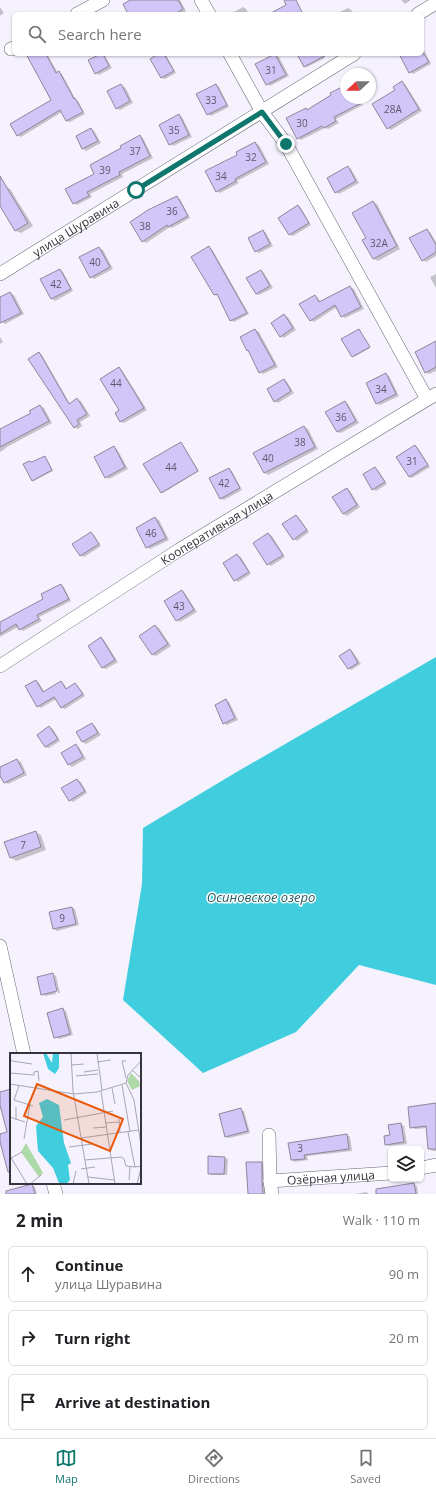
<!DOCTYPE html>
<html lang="en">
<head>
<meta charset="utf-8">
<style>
  body { margin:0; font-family:"Open Sans",sans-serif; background:#f6f6f6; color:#202124 }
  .controls { position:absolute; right:12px; bottom:12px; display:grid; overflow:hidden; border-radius:6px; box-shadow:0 1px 3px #0004 }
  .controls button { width:36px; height:36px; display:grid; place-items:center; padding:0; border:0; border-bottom:1px solid #e0e0e0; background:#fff; color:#202124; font:20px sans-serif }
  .compass { position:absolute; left:340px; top:68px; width:36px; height:36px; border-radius:50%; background:#fff; box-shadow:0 1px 3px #0004; rotate:248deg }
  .stop { position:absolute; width:12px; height:12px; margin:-9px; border:3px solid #0f766e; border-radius:50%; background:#fff }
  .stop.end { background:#0f766e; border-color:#fff; box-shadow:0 1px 4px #0008 }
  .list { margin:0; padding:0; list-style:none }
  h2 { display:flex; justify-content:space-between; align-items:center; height:52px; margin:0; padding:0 16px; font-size:17px }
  h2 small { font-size:13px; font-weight:400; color:#757577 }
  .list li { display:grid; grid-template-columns:26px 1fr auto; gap:12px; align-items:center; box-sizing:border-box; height:56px; margin:0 8px 8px; padding:0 8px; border:1px solid #e0e0e0; border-radius:6px }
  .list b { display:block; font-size:15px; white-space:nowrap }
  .list p { margin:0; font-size:13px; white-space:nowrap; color:#757577 }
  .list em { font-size:13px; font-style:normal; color:#757577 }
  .icon { flex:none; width:22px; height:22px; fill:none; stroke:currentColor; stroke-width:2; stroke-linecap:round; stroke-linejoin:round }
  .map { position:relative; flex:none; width:436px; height:1194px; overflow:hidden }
  .search { position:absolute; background:#fff; box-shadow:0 1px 3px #0004; left:12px; right:12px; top:12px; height:44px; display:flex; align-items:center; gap:10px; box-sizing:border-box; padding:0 14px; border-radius:6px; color:#757577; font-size:15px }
  .sheet { height:244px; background:#fff }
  nav { display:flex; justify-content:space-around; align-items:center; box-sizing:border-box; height:56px; border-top:1px solid #e0e0e0; background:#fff; font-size:11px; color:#757577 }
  nav a { display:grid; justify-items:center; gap:2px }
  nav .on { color:#0f766e }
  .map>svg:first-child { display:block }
  .water { fill:#40cedf }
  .shadow { fill:#0003 }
  .building { fill:#d2c5f8; stroke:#8d889a }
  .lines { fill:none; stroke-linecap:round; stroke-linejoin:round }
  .minor-casing { stroke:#6a6576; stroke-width:14 }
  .minor { stroke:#fff; stroke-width:13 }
  .route { stroke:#0f766e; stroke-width:5 }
  .labels { text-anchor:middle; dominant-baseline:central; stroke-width:3; stroke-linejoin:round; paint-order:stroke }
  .number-label { font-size:10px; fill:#5c586a }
  .street-label { font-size:12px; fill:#35333b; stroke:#fff }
  .water-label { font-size:13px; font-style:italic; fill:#235c63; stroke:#fff }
  .inset-road { fill:none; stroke:#a8a6b0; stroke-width:1 }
  .view { fill:#e8590c; fill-opacity:0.15; stroke:#e8590c; stroke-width:2 }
  .inset-edge { fill:none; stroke:#35333b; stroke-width:2 }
</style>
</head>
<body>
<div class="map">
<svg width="436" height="1194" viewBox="0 0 436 1194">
  <rect width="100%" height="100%" fill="#f5f2fe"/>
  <path class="water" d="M436,657V985L359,965L296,1032L203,1073L123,1000L142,884L143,828L240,770Z"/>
  <g class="shadow">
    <path d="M132,0H180L186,11L181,14H129Z"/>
    <path d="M401,0H411L405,4Z"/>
    <path d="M0,7L4,13L0,16Z"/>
    <path d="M243,7L246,9L249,14H230Z"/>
    <path d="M348,8L351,10L354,14H336Z"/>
    <path d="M422,46L431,64L413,74L410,72L400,54H422Z"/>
    <path d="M30,54H47L58,73L62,74L76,100L78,101L85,114L70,122L66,121L62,112L21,137L18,135L12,125L52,100Z"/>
    <path d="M102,54L105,56L112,68L99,75L96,73Z"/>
    <path d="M160,54L166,55L176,73L165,79L162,78Z"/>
    <path d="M298,54H324L325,58L307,67L305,66Z"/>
    <path d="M275,55L279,57L289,76L270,86L267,84Z"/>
    <path d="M402,82L405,84L422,111L391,130L388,128L396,91Z"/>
    <path d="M121,85L125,87L133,103L120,110L116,108Z"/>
    <path d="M216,85L219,87L229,107L211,116L208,114Z"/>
    <path d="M346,86V98H360L363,105L336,119L339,123L328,129L325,128L301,140L298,138L306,109L308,110Z"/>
    <path d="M179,116L182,117L192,137L173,146L170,144L160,125Z"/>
    <path d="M91,129L94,131L101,143L86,151L83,149L77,137Z"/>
    <path d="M140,136L143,138L153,158L122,174L123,177L90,194L92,197L77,205L74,203L96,174L122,149Z"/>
    <path d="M255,143L259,145L269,164L237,181L239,183L220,193L217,191L238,155Z"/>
    <path d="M348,167L351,169L359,183L339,194L336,192Z"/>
    <path d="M5,186L10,189L33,226L21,233L16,231L0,204V189Z"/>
    <path d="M177,197L180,199L190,218L172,228L170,227L146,243L143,241Z"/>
    <path d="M373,202L377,204L400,249L378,261L374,259L364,240L367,238Z"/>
    <path d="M298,206L301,208L311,225L293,236L290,235Z"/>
    <path d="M427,230L430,232L436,242V256L426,262L423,260Z"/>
    <path d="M263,231L266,233L273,246L259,253L256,251Z"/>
    <path d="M99,248L103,250L113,269L94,279L91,277Z"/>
    <path d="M209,248L212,249L249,314L234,322L231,320L219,296L215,295Z"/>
    <path d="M60,270L63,272L73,291L55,301L52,299L42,279Z"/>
    <path d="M261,271L264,273L273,288L259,295L256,294Z"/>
    <path d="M436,274V288L430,277Z"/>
    <path d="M350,287L354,289L364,309L345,318L342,316L337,307L314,322L310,320L315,296L318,298L321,303Z"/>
    <path d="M10,293L14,295L24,314L5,324L2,322L0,318V298Z"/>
    <path d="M284,316L288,317L296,330L284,338L280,336Z"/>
    <path d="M255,330L259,332L278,367L263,374L260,372L250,351L248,350Z"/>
    <path d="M359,330L370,348L354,357L353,356Z"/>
    <path d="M0,337L3,342L0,344Z"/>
    <path d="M436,344V371L429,374L426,372Z"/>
    <path d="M39,353L42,355L70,404L77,400L81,401L90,416L80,422L82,426L78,429L74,427Z"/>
    <path d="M119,368L122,370L147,410L124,423L121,422L116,413L121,411Z"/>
    <path d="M386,374L389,376L399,396L380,405L377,403Z"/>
    <path d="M284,380L287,382L294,393L278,403L275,401Z"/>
    <path d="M345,402L348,404L359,423L341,433L338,432L327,413Z"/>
    <path d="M40,406L44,408L52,423L5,448V449L0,452V430L32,413L31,411Z"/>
    <path d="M304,427L308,429L318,449L268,475L265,473Z"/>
    <path d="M181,443L199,471L163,493L162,492Z"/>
    <path d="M415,446L418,448L430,467L412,478L409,477Z"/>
    <path d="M114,448L117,449L128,469L109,479L106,477Z"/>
    <path d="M45,457L53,471L34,481L33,480L32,463Z"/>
    <path d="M375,468L378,470L387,484L376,491L373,489Z"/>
    <path d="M229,469L232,471L242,490L224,500L220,498Z"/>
    <path d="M347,489L350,491L360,507L347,516L343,514Z"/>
    <path d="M296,516L299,518L309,532L297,541L294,539Z"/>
    <path d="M155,518L159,520L169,540L150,549L147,547Z"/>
    <path d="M91,533L94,535L101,546L84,557L80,555Z"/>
    <path d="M269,534L272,536L285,557L271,566L268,564L255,543Z"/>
    <path d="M237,555L241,557L251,574L238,582L235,580Z"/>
    <path d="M61,585L64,587L71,601L39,617L42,621L23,631L18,627L0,637V623L45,599Z"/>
    <path d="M182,591L185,593L197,612L180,622L177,620Z"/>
    <path d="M155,626L159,628L171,646L156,656L153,655L140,636Z"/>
    <path d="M101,638L104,640L118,662L106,669L103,668L89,646Z"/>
    <path d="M350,650L353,652L361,664L351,670L348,668Z"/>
    <path d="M36,681L39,683L45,693L61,682L64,684L67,689L75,684L78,686L85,696L65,709L62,708L56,699L41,708L38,706Z"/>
    <path d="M226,701L229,702L238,720L227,725L224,723Z"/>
    <path d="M92,724L95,726L101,735L86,744L83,742L78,732Z"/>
    <path d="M49,727L53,729L60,741L49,748L45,747Z"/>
    <path d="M76,746L79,747L86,759L72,767L69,765L62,754Z"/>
    <path d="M17,760L21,762L27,775L8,784L4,782L0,773V768Z"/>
    <path d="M77,780L81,782L87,793L73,802L69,800Z"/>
    <path d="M35,832L41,835L46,850L16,861L11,858L5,843Z"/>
    <path d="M72,908L75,909L79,925L57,931L54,929Z"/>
    <path d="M52,974L54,975H52L56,994L45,996L42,994Z"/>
    <path d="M54,975L56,976L60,993H58Z"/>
    <path d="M62,1009L66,1011L73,1035L59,1039L55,1037Z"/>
    <path d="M436,1104V1151H433L429,1149L427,1128L415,1129L411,1127Z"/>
    <path d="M241,1110L244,1111L250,1133L229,1138L226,1137Z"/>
    <path d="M400,1124L404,1126L407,1144L389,1146L386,1144Z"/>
    <path d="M347,1135L350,1137L352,1151L307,1156L308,1160L295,1162L292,1160Z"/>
    <path d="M224,1158L228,1159L227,1175H212L209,1173Z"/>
    <path d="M261,1163L265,1165L266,1194H249Z"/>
    <path d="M414,1184L417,1186L418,1194H393Z"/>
    <path d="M32,1185L35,1187L37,1194H12Z"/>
    <path d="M366,1192L369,1194H355Z"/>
  </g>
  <g class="building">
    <path d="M130,0H178L183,9L175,14H128L123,4Z"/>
    <path d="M284,0H296L303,14H269L286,5Z"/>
    <path d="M26,54H46L56,73L59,71L74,99L75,98L83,112L66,121L60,110L17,136L10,124L51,100Z"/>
    <path d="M101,54H103L109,66L95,74L88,60Z"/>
    <path d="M158,54H164L174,71L161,78L150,59Z"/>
    <path d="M275,54L286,75L266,85L255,64Z"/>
    <path d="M297,54H328L304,67Z"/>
    <path d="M399,54H424L429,62L409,73Z"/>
    <path d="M402,81L419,109L387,129L372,104L395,90L393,87Z"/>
    <path d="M121,84L130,101L116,109L107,91Z"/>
    <path d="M216,84L227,105L207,115L196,94Z"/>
    <path d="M346,85V98H371L334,117L336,121L324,128L322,126L297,139L286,118L306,108L307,110L331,95L330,93Z"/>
    <path d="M179,114L189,135L169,145L159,125Z"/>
    <path d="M91,128L98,141L82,149L76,136Z"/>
    <path d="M140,135L150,156L119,172L120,175L87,192L89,196L73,204L65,189L94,174L90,165L121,148L120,146Z"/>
    <path d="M255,142L266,162L235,179L236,181L216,192L205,171L237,155L236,152Z"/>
    <path d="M348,166L356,181L335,193L327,178Z"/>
    <path d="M0,176L28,223L15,231L0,206Z"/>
    <path d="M177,196L188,216L168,227L167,225L142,242L130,222L148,210Z"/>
    <path d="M373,201L397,246L373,259L362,240L366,238L352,213Z"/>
    <path d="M298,205L309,223L289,235L278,218Z"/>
    <path d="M427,229L436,245V252L422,261L409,238Z"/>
    <path d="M263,230L270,244L255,252L248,238Z"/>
    <path d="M209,246L247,313L230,321L217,294L214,295L191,257Z"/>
    <path d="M99,247L110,267L90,278L79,257Z"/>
    <path d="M60,269L71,289L51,299L40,279Z"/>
    <path d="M261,270L270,286L256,294L246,278Z"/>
    <path d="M350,286L361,307L341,317L335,305L310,321L299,304L315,295L319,302Z"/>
    <path d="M10,292L21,313L0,323V297Z"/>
    <path d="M284,314L293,328L280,337L271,323Z"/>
    <path d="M255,329L275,365L259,373L248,350L247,351L240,337Z"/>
    <path d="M359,329L370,347L352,357L341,339Z"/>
    <path d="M436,341V367L425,373L415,352Z"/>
    <path d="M39,352L69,404L77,398L87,414L77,420L79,424L74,428L28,359Z"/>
    <path d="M119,367L144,408L120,422L115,413L119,410L100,379Z"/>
    <path d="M386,373L396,394L376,404L366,383Z"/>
    <path d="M284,379L291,391L274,402L267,389Z"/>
    <path d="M345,401L356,421L337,432L325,412Z"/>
    <path d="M40,405L49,421L0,447V429L31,413L29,411Z"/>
    <path d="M304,426L315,447L264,473L253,453Z"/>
    <path d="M181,442L198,471L161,493L143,464Z"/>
    <path d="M415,445L428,465L409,477L396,457Z"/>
    <path d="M114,446L125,467L105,478L94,457Z"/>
    <path d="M45,456L52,470L32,481L23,464L29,461L32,462Z"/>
    <path d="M375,467L385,482L372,490L363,474Z"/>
    <path d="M229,468L240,488L220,499L209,478Z"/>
    <path d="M347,488L357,505L343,514L332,497Z"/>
    <path d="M296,515L307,530L293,540L282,524Z"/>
    <path d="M155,517L166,538L146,548L136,528Z"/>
    <path d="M91,532L99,544L80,556L72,544Z"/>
    <path d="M268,533L283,555L267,565L253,543Z"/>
    <path d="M237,554L249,572L234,581L223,563Z"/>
    <path d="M61,584L69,599L37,615L39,619L19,630L16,624L0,634V622L43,599L41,594Z"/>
    <path d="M182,590L194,610L176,621L164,601Z"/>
    <path d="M155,625L168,644L152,655L139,636Z"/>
    <path d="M101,637L115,660L102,668L88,646Z"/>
    <path d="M350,649L358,663L348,669L339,656Z"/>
    <path d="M36,680L43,692L61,681L66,689L75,683L83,694L61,708L54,697L37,707L25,686Z"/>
    <path d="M226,699L235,718L223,724L215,705Z"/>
    <path d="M92,723L98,733L82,742L76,732Z"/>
    <path d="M49,726L58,739L45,747L37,735Z"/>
    <path d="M76,744L83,757L68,765L61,753Z"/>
    <path d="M17,759L24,773L4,783L0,776V767Z"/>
    <path d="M77,779L85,791L69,801L61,788Z"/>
    <path d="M36,831L41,847L10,858L4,842Z"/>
    <path d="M72,907L76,924L53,929L49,912Z"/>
    <path d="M53,973L57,991L41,995L37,977Z"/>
    <path d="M63,1008L70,1034L54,1038L47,1013Z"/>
    <path d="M11,1089V1172H8L0,1142V1134L7,1132L0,1105V1092Z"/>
    <path d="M436,1103V1149H428L426,1126L410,1128L408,1107Z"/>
    <path d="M241,1108L248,1131L225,1137L219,1114Z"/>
    <path d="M401,1123L404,1142L385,1145L384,1136L390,1135L388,1125Z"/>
    <path d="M347,1134L349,1149L304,1155L305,1159L291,1160L288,1143Z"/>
    <path d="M208,1156L225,1157L224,1174H208Z"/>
    <path d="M246,1162H262V1183L263,1194H248Z"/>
    <path d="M414,1183L416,1194H376V1189Z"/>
    <path d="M32,1184L35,1194H6V1191Z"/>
  </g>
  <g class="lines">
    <g class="minor-casing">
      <g id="minor">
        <path d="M201,0L209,14"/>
        <path d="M77,14L103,0"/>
        <path d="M418,14L436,3"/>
        <path d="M11,49L14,48"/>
        <path d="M230,54L262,112L286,144L427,399"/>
        <path id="s1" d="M0,274L354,54"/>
        <path id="s2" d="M0,666L179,550L436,394"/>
        <path d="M0,946L24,1054"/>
        <path d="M269,1135L270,1181L272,1194"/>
        <path d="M421,1168L436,1165"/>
        <path id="s3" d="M270,1181L391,1173"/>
        <path d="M53,1183L56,1194"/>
      </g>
    </g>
    <use href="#minor" class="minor"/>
  </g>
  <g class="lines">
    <path class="route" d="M136,190L262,112L286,144"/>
  </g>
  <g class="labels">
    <g class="number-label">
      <text x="271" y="70">31</text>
      <text x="211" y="100">33</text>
      <text x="393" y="109">28А</text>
      <text x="302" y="123">30</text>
      <text x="174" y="130">35</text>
      <text x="135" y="151">37</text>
      <text x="251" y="157">32</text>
      <text x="105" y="170">39</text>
      <text x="221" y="176">34</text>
      <text x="172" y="211">36</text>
      <text x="145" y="226">38</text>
      <text x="379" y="243">32А</text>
      <text x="95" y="262">40</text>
      <text x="56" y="284">42</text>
      <text x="116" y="383">44</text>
      <text x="381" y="389">34</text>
      <text x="341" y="417">36</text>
      <text x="300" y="442">38</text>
      <text x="268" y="458">40</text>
      <text x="412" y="461">31</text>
      <text x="171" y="467">44</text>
      <text x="224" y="483">42</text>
      <text x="151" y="533">46</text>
      <text x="179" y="606">43</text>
      <text x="23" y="845">7</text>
      <text x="62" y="918">9</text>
      <text x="300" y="1148">3</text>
    </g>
    <g class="street-label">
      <text stroke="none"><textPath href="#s1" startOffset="89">улица Шуравина</textPath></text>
      <text stroke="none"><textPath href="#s2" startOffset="257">Кооперативная улица</textPath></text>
      <text stroke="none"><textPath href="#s3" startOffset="61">Озёрная улица</textPath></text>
    </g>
    <g class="water-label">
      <text x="261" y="897">Осиновское озеро</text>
    </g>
  </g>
  <g transform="translate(10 1053)">
    <rect width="131" height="131" fill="#f5f2fe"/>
    <path d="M121,20L129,28L130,33L122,37L117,28ZM16,90L33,120L29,124L11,99Z" fill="#addaa7"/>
    <path d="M33,0H36L42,10L43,0H49V15L45,21L38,16ZM37,46L49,52L54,90L61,110L58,112L60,127L57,130H49L43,115L28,98L26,73L33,64L29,50Z" fill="#40cedf"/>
    <path class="inset-road" d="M61,0L63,38L79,131M87,0L92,37M0,5L2,8L22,11M116,8H112L116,25M87,9L101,7M61,12L74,11M122,17L131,25M74,19L88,17M0,20L24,22V19L28,18L29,28M66,23L88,21M116,30L124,47L131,92M116,30L118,22L131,8M0,31L64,41L87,39L116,30M112,32L120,79M9,33L4,47L23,53M102,35L105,51M91,38L105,131M6,54V67M0,64L15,69M109,66L110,80M54,67L103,58M95,70L109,69M83,75L96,74M118,79L125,114L131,113M71,85L129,77M14,86L20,51M59,94L82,91M0,103L17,131M1,105L12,99M75,107L111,104L114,106L116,113L125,114M71,116L85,114M78,124L104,127M119,127L120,114M20,131L31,122M63,131L66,118M127,131L131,115"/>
    <path class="view" d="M27,31L113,66L100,98L14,63Z"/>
    <rect width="131" height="131" class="inset-edge"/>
  </g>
</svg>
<div class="controls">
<button><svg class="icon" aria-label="layers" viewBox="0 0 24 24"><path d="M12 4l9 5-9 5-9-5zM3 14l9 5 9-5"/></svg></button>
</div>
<svg class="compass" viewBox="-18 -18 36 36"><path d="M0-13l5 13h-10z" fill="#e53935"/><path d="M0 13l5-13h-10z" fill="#757577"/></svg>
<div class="stop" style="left:136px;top:190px"></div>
<div class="stop end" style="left:286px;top:144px"></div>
<div class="search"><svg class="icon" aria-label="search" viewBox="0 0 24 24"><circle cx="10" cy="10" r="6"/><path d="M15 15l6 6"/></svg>Search here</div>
</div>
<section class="sheet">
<h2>2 min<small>Walk · 110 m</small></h2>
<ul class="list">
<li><svg class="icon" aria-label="ahead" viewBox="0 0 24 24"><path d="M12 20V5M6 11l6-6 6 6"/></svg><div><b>Continue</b><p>улица Шуравина</p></div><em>90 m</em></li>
<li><svg class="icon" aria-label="right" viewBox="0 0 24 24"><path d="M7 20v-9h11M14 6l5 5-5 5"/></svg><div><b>Turn right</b></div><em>20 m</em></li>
<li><svg class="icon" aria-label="arrive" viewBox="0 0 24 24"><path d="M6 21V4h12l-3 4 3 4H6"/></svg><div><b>Arrive at destination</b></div></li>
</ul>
</section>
<nav>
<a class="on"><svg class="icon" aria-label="map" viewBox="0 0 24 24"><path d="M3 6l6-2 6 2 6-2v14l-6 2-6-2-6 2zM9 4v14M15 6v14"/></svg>Map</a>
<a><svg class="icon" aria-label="directions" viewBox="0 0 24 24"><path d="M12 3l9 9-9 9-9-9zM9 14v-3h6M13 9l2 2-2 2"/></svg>Directions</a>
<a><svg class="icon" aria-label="saved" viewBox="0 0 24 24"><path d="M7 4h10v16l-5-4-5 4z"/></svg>Saved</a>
</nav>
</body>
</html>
